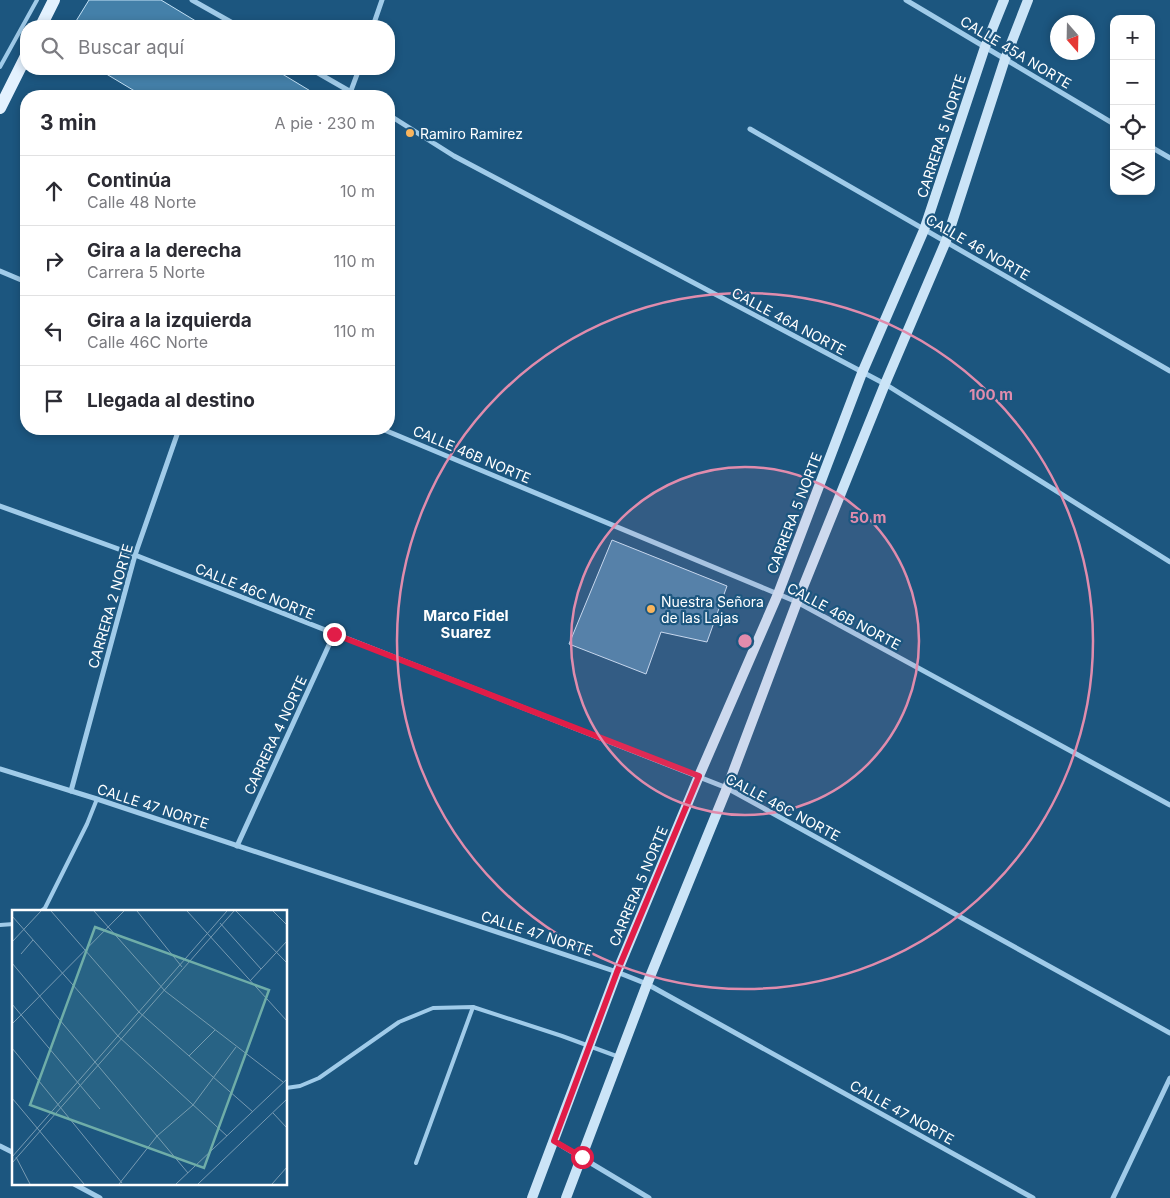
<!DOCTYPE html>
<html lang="es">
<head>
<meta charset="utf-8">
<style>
  body { margin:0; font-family:Inter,sans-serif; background:#f2f2f3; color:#2b2b33 }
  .controls { position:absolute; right:15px; top:15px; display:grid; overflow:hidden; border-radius:10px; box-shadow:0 2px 8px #0003 }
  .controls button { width:45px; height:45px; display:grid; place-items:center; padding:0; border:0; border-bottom:1px solid #e1e1e2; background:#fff; color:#2b2b33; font:25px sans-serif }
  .compass { position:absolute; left:1050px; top:15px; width:45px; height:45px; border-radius:50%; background:#fff; box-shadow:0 2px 8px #0003; rotate:160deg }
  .stop { position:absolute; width:15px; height:15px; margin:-11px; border:4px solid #e11d48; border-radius:50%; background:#fff }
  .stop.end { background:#e11d48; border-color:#fff; box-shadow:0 1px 5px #0008 }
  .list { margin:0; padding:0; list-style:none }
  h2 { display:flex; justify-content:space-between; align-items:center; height:65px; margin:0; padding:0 20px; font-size:21px }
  h2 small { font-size:16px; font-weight:400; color:#7c7c81 }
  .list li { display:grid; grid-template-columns:32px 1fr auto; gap:15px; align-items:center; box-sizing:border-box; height:70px; padding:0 20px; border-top:1px solid #e1e1e2 }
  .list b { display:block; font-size:19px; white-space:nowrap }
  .list p { margin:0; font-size:16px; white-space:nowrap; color:#7c7c81 }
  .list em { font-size:16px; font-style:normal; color:#7c7c81 }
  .icon { flex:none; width:28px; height:28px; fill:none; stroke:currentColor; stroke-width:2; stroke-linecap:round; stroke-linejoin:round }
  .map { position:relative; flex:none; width:1170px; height:1198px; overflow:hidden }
  .search { position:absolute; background:#fff; box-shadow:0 2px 8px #0003; left:20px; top:20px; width:375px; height:55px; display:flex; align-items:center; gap:12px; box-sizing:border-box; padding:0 18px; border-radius:20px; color:#7c7c81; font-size:19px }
  .panel { position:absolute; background:#fff; box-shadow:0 2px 8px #0003; left:20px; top:90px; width:375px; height:345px; border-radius:20px }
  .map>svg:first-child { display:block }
  .building { fill:#4480a9; stroke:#c4e2f7 }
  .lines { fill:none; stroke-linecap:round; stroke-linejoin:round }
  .lane { stroke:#a0cbe9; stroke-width:4 }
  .street { stroke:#a0cbe9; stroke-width:5 }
  .secondary { stroke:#cbe4f7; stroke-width:10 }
  .primary { stroke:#e3f1fe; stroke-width:12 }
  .route { stroke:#e11d48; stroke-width:6 }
  .ring { fill:none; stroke:#e08cad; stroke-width:2.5 }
  .poi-dot { fill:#f9b55d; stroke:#1c567f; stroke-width:2 }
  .labels { text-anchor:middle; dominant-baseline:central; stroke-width:4.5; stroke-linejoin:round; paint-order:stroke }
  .street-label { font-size:14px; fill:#fff; stroke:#1c567f }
  .poi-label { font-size:14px; fill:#fff; stroke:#1c567f; text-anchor:start }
  .neighbourhood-label { font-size:15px; font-weight:bold; fill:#fff; stroke:#1c567f }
  .inset-road { fill:none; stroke:#779ab2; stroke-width:1 }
  .view { fill:#6fada8; fill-opacity:0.15; stroke:#6fada8; stroke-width:2.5 }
  .inset-edge { fill:none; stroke:#fff; stroke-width:2.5 }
  .centre { fill:#e08cad; stroke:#1c567f; stroke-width:2.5 }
  .ring-label { font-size:15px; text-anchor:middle; font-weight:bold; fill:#e08cad; stroke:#1c567f; stroke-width:4.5; stroke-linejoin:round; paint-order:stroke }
</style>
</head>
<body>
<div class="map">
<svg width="1170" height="1198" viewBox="0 0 1170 1198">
  <rect width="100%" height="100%" fill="#1c567f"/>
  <g class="building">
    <path d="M89,0H161L204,26H73Z"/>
    <path d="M98,69H274L317,95L143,96Z"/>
    <path d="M612,540L727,586L707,642L661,632L646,674L569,644Z"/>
  </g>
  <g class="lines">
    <g class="lane">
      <path d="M0,67L37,0"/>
      <path d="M40,912L45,908L87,824L97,799"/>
      <path d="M0,925L14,924"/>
      <path d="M286,1088L300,1086L319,1078L399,1022L433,1008L473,1007L562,1036L619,1057"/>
      <path d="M416,1163L473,1007"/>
    </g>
    <g class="street">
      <path d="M192,0L238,26"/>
      <path d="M906,0L1114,124"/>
      <path d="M373,26L382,0"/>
      <path d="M311,69L358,96"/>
      <path d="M349,96L359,69"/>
      <path d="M389,115L454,156L885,384L1170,562"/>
      <path d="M750,129L1170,371"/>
      <path d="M1151,147L1170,158"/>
      <path d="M0,271L26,282"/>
      <path d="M382,429L797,602L1170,805"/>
      <path d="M0,506L135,555L727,788L1170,1033"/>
      <path d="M0,769L97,799L617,972L647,984L1033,1198"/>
      <path d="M71,791L135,555L179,429"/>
      <path d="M237,846L334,634"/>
      <path d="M554,1141L649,1198"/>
      <path d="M0,1146L14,1153"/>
      <path d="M74,1184L100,1198"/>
      <path d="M1113,1198L1170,1078"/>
    </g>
    <g class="secondary">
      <path d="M532,1198L617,972L699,776L778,594L862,373L924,230L985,47L1004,0"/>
      <path d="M566,1198L647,984L727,788L797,602L885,384L946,241L1005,59L1028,0"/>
    </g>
    <g class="primary">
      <path d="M41,26L54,0"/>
      <path d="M0,108L26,56"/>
    </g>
  </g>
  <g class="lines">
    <path class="route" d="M334,634L699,776L617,972L554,1141L582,1157"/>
  </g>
  <circle cx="745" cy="641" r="174" fill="#e08cad" fill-opacity=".12"/>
  <g class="ring">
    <circle cx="745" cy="641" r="174"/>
    <circle cx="745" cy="641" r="348"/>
  </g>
  <g class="poi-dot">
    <circle cx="410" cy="133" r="5"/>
    <circle cx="651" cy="609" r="5"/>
  </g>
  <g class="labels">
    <g class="street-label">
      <text transform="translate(1016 52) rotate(31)">CALLE 45A NORTE</text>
      <text transform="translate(941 136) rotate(-72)">CARRERA 5 NORTE</text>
      <text transform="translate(978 247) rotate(30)">CALLE 46 NORTE</text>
      <text transform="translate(789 321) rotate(28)">CALLE 46A NORTE</text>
      <text transform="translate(472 454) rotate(23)">CALLE 46B NORTE</text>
      <text transform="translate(794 513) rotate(-69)">CARRERA 5 NORTE</text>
      <text transform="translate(255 591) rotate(22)">CALLE 46C NORTE</text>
      <text transform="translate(110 606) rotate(-74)">CARRERA 2 NORTE</text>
      <text transform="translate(844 616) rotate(28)">CALLE 46B NORTE</text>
      <text transform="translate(275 735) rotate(-65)">CARRERA 4 NORTE</text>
      <text transform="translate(153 806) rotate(18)">CALLE 47 NORTE</text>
      <text transform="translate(783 807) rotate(28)">CALLE 46C NORTE</text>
      <text transform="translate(638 886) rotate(-67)">CARRERA 5 NORTE</text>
      <text transform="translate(537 933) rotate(18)">CALLE 47 NORTE</text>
      <text transform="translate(902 1112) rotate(29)">CALLE 47 NORTE</text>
    </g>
    <g class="poi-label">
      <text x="420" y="133">Ramiro Ramirez</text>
      <text x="661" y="601">Nuestra Señora<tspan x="661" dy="16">de las Lajas</tspan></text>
    </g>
    <g class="neighbourhood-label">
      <text x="466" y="615">Marco Fidel<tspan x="466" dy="17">Suarez</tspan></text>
    </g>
  </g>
  <g transform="translate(12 910)">
    <rect width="275" height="275" fill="#1c567f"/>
    <path class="inset-road" d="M39,1L127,102L241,202M82,1L153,81L271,172M125,1L170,57M175,1L275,111M224,1L275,53M261,1L275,15M0,6L106,126L215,226M208,13L249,59M0,32L29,1M9,44L21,30M0,53L176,263M238,71L275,31M0,94L88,199M0,114L112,1M0,138L110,273M177,146L203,120M0,188L72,274M261,203L275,218M0,247L215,1M4,247L18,274M0,253L222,1M107,274L145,226L181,195L224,137M164,274L275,169M186,274L275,189M260,274L275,257"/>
    <path class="view" d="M83,17L257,80L192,258L18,195Z"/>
    <rect width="275" height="275" class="inset-edge"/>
  </g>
  <circle cx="745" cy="641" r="8" class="centre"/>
  <g class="ring-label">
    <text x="991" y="400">100 m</text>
    <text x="868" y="523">50 m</text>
  </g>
</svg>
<div class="controls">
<button>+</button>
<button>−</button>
<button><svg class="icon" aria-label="locate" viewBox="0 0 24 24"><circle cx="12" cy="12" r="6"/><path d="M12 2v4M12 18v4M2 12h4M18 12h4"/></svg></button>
<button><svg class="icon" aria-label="layers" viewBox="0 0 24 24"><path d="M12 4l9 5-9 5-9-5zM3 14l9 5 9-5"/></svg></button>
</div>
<svg class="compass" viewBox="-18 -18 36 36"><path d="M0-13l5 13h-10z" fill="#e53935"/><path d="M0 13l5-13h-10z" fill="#7c7c81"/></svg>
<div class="stop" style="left:582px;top:1157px"></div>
<div class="stop end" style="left:334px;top:634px"></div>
<div class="search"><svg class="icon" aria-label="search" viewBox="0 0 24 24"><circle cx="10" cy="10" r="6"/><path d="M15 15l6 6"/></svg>Buscar aquí</div>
<section class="panel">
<h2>3 min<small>A pie · 230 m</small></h2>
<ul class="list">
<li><svg class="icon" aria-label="ahead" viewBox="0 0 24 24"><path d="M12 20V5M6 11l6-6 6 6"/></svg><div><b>Continúa</b><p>Calle 48 Norte</p></div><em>10 m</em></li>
<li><svg class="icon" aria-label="right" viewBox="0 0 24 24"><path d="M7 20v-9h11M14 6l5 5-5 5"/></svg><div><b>Gira a la derecha</b><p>Carrera 5 Norte</p></div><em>110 m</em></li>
<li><svg class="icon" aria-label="left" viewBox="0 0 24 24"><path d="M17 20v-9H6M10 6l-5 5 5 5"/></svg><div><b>Gira a la izquierda</b><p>Calle 46C Norte</p></div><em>110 m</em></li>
<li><svg class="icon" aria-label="arrive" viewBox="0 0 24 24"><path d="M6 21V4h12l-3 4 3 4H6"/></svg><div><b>Llegada al destino</b></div></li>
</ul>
</section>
</div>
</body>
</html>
